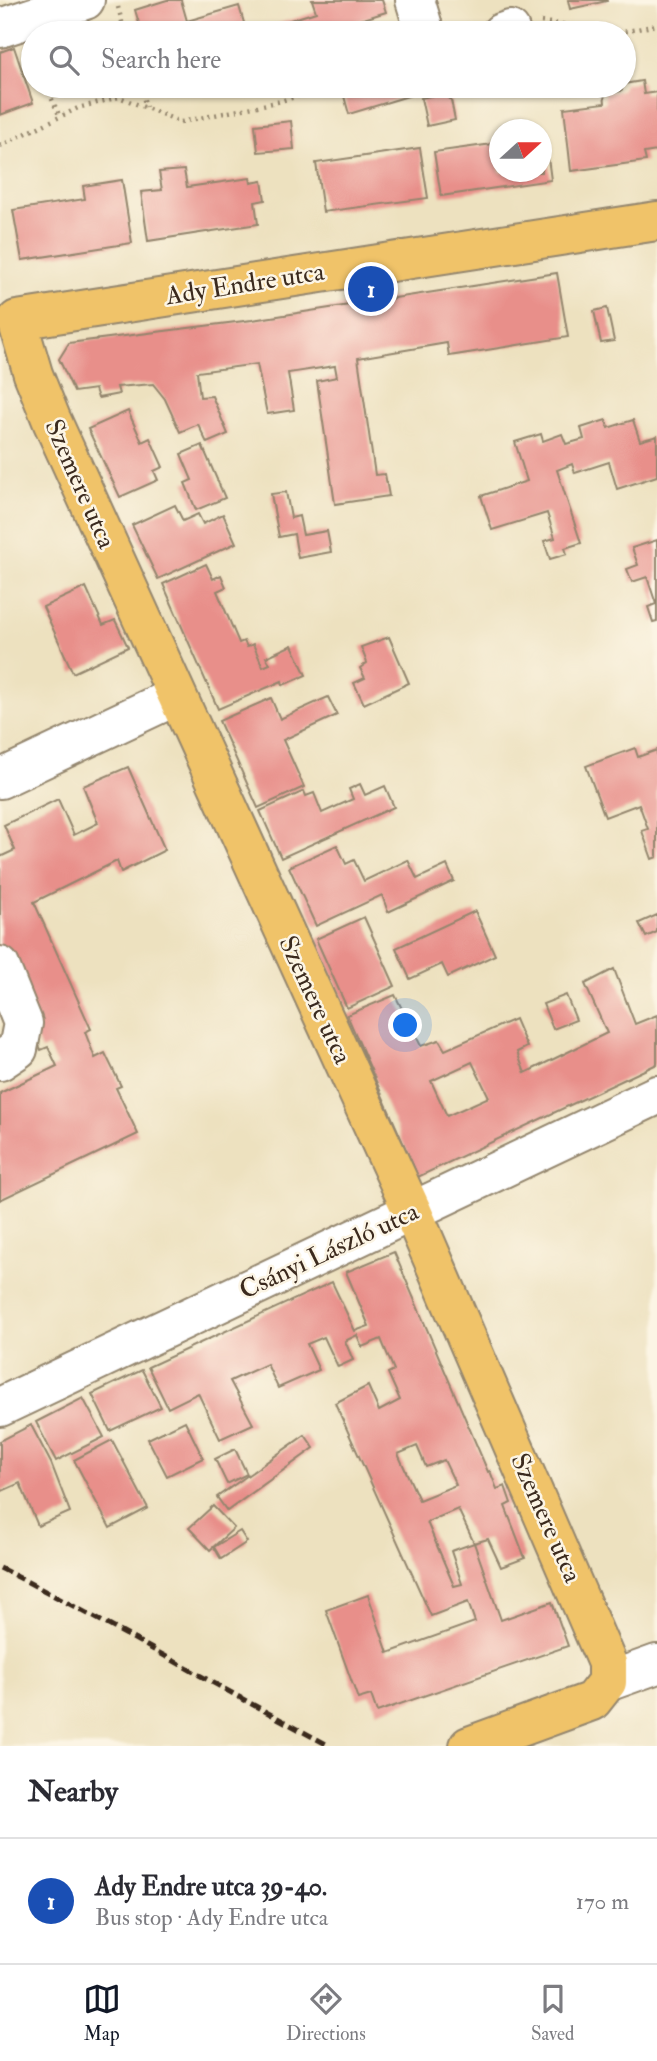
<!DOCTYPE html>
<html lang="en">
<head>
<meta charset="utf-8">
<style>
  body { margin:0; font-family:"IM FELL Double Pica",serif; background:#f2f2f3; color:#2b2b33 }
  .compass { position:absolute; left:489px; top:119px; width:63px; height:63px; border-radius:50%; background:#fff; box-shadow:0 2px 5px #0004; rotate:69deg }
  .you { position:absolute; left:406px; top:1026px; width:24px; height:24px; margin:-18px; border:5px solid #fff; border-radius:50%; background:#1a73e8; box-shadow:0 0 0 10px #1a73e833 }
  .badge { display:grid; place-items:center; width:46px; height:46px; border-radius:50%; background:#111827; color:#fff; font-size:23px; font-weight:700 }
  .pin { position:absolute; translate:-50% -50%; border:4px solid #fff; box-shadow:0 2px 7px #0006 }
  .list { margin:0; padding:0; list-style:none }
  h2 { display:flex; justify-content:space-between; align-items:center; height:91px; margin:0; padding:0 28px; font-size:30px }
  h2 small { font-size:23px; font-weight:400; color:#7c7c81 }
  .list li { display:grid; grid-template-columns:46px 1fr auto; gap:21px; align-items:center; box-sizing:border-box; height:126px; padding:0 28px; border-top:2px solid #e1e1e2 }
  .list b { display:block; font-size:26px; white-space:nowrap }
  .list p { margin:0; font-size:23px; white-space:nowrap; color:#7c7c81 }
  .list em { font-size:23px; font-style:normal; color:#7c7c81 }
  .icon { flex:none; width:38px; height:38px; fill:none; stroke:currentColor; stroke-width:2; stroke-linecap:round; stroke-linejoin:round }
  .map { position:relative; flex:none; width:657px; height:1746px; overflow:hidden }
  .search { position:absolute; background:#fff; box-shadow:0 2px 5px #0004; left:21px; right:21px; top:21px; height:77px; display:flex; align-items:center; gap:18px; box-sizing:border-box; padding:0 24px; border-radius:38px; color:#7c7c81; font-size:26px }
  .sheet { height:217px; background:#fff }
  nav { display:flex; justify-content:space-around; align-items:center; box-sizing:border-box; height:98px; border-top:2px solid #e1e1e2; background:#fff; font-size:19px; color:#7c7c81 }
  nav a { display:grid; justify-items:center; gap:4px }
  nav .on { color:#111827 }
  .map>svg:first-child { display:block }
  .building { fill:#e88f8a; fill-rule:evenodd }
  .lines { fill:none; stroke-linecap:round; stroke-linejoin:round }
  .minor-casing { stroke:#94866e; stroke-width:42 }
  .major-casing { stroke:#94866e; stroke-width:42 }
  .path { stroke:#94866e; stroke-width:4.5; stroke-dasharray:2 5; stroke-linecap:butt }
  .minor { stroke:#fff; stroke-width:38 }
  .major { stroke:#f0c369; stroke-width:38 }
  .rail { stroke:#3b2a1e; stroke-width:5; stroke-dasharray:10 5; stroke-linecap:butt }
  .labels { text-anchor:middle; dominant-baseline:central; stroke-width:5; stroke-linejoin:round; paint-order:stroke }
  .street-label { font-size:26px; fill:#3b2a1e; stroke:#fcf5e5 }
</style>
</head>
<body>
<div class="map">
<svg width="657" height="1746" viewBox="0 0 657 1746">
  <rect width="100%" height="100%" fill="#fcf5e5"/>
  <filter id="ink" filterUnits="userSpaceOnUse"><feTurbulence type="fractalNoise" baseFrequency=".0143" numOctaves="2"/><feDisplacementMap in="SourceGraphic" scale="14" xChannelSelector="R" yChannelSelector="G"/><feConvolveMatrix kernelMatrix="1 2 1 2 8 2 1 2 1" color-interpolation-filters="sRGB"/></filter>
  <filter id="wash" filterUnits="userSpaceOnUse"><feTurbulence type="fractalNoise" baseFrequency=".00686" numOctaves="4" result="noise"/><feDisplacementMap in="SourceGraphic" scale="28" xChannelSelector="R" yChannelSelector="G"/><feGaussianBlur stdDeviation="1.57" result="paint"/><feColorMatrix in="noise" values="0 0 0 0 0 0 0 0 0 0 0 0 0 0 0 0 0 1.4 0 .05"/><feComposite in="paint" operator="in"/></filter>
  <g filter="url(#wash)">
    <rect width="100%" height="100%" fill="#ede1bf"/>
    <g id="blocks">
      <g class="building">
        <path d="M167,0H181L187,21L239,6L247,33H142L135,10Z"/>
        <path d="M312,0H382L386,12L325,31L326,33H248L316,12Z"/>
        <path d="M568,0H607V1L570,9Z"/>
        <path d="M107,25L110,33H81Z"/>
        <path d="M14,47L33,103L0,115V52Z"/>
        <path d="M642,81L644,94L657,92V151L644,153L646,161L571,171L564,108L605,103L604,93L621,91L624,84Z"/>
        <path d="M354,86H441L349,114L342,89Z"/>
        <path d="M444,93L451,100L455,120L427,126L421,98Z"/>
        <path d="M291,121L294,149L258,152L255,125Z"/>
        <path d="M545,136L551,180L441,196L434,152L500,143V172H542V137Z"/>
        <path d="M420,148L428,198L323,212L316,163Z"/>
        <path d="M184,170L187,187L250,178L251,183L262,181L265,200L255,202L258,224L148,241L141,192L162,190L159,172Z"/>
        <path d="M122,180L132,243L22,260L13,210L85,199L83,186Z"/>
        <path d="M557,273L568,337L449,356L447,343L358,358L375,475L385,474L389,496L335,504L317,381L337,377L335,366L288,373L294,410L267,414L257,364L197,372L200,397L212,396L228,434L207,443L198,424L180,432L165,399L153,384L117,387L119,394L98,398L95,389L74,392L59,359L69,343L252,320Z"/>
        <path d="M607,308L614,341L601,343L594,311Z"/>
        <path d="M128,411L142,442L150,438L163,467L154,471L158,480L120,497L88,429Z"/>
        <path d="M606,420L608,428L633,420L640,441L657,436V476L617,489L609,462L575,473L572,464L557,470L581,543L565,548L567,554L550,559L544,541L555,538L547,513L492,530L481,496L527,481L515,442L541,434L543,441L562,434L566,444L584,439L581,428Z"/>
        <path d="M202,445L225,498L196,510L185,483L192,480L181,454Z"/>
        <path d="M286,492L291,518L299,516L303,535L327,531L331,552L298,558L294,534L279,537L271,494Z"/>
        <path d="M175,505L183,521L198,514L203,524L223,514L236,543L158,579L132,525Z"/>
        <path d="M657,540V621L653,622L648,607L656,604L647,577L632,582L627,569L638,565L632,548Z"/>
        <path d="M206,564L213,579L221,575L226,587L217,591L239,643L244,641L247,647L253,644L263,667L270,664L266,657L292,645L306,675L283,685L282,681L218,709L163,584Z"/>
        <path d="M86,587L103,625L115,620L128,647L73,673L43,607Z"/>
        <path d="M389,637L409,683L364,704L354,683L365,678L360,668L367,663L361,647Z"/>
        <path d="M328,697L337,715L283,740L304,787L258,808L219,721L271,698L280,719Z"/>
        <path d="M635,748L638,757L657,750V857L652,859L642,831L648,829L639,804L605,817L586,766Z"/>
        <path d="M128,767L165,850L121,872L117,861L34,902L91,1029L85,1032L95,1058L105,1053L121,1086L116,1088L138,1134L0,1200V1093L57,1066L48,1047L41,1050L0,951V857L15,850L4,825L58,799L74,835L98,823L83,786Z"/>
        <path d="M360,784L365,795L385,786L394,807L281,858L260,811L304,791L306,796L314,793L322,813L353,799L349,789Z"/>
        <path d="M337,845L346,864L354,860L364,881L408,860L417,879L447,865L454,881L388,912L382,895L316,926L289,867Z"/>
        <path d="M475,911L495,955L448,977L442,964L410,979L396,948Z"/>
        <path d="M657,915V932L646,937L639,923Z"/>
        <path d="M364,917L395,986L347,1008L316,939Z"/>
        <path d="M614,969L635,1024L657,1015V1064L418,1177L347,1015L395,995L421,1046L439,1040L445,1050L515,1019L527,1047L517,1052L525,1073L607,1033L585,984ZM472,1062L489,1097L447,1116L431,1081Z"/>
        <path d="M566,995L576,1020L553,1029L543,1004Z"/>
        <path d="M394,1252L488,1472L490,1471L497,1489L505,1486L511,1503L505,1506L525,1558L501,1567L488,1539L474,1543L458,1509L427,1522L454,1586L462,1584L451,1551L474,1543L501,1620L552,1602L568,1646L377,1712L371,1695L358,1699L326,1610L368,1595L388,1653L475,1622L468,1602L431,1616L335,1403L368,1386L379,1411L400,1400L388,1373L394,1370L381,1339L362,1347L357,1335L345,1341L353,1360L338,1367L324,1337L307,1344L319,1370L278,1388L267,1364L230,1381L253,1424L220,1439L198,1393L168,1408L148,1367L332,1282L355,1331L369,1326L346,1272ZM417,1446L426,1467L444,1460L456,1485L419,1500L398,1454Z"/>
        <path d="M142,1370L161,1407L110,1431L92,1394Z"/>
        <path d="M83,1398L104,1437L56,1461L36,1422Z"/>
        <path d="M185,1421L203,1458L167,1476L148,1439Z"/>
        <path d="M31,1425L51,1463L70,1512L38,1526L20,1483L0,1492V1441Z"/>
        <path d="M305,1435L314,1448L227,1511L217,1497Z"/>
        <path d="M112,1440L148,1508L110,1528L74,1460Z"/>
        <path d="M235,1449L247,1474L227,1484L215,1459Z"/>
        <path d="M213,1506L234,1528L210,1550L189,1528Z"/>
        <path d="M240,1531L247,1542L221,1559L214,1547Z"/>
      </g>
    </g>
  </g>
  <g filter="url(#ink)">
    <use href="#blocks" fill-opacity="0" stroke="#94866e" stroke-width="2"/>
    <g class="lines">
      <g class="minor-casing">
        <g id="minor">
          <path d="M415,0L425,33"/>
          <path d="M0,28L85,0"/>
          <path d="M501,33L510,30"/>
          <path d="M0,779L176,696"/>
          <path d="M0,966L23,1023L18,1049L0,1061"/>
          <path d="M0,1407L657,1095"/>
          <path d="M607,1682L657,1664"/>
        </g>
      </g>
      <g class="major-casing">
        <path id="major" d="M469,1746L592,1701L607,1682V1663L412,1211L52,421L33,374L17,320L657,221"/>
      </g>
      <g class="path">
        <path d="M118,7L125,33"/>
        <path d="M541,22L562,24L583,33"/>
        <path d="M618,33L657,25"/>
        <path d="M46,86L60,117"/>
        <path d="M140,86L146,107"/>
        <path d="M0,146L78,108L119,97L181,122L277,102L334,86"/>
      </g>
      <use href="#minor" class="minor"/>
      <use href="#major" class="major"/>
      <path class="rail" d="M0,1568C112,1624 219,1688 330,1746"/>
    </g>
  </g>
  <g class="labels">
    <g class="street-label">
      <text transform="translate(245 284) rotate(-9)">Ady Endre utca</text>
      <text transform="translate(80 484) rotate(66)">Szemere utca</text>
      <text transform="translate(315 1000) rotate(65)">Szemere utca</text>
      <text transform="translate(329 1251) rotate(-25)">Csányi László utca</text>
      <text transform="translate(546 1518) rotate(66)">Szemere utca</text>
    </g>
  </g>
</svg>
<svg class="compass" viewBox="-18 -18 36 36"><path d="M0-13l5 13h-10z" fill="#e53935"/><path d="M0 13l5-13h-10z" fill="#7c7c81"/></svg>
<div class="you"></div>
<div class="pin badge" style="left:371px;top:289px;background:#1a4fb4">1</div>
<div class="search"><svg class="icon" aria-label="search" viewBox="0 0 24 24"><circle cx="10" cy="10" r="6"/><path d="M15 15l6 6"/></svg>Search here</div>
</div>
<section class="sheet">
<h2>Nearby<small></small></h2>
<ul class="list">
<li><span class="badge" style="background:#1a4fb4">1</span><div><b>Ady Endre utca 39-40.</b><p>Bus stop · Ady Endre utca</p></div><em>170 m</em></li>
</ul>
</section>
<nav>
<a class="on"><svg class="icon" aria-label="map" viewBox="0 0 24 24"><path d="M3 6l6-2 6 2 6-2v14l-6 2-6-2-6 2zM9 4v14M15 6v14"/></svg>Map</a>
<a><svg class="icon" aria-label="directions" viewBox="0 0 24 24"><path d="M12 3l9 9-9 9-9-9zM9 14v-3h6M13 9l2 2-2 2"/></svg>Directions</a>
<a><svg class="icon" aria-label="saved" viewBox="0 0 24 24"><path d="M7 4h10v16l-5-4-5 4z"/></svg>Saved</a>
</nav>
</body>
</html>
